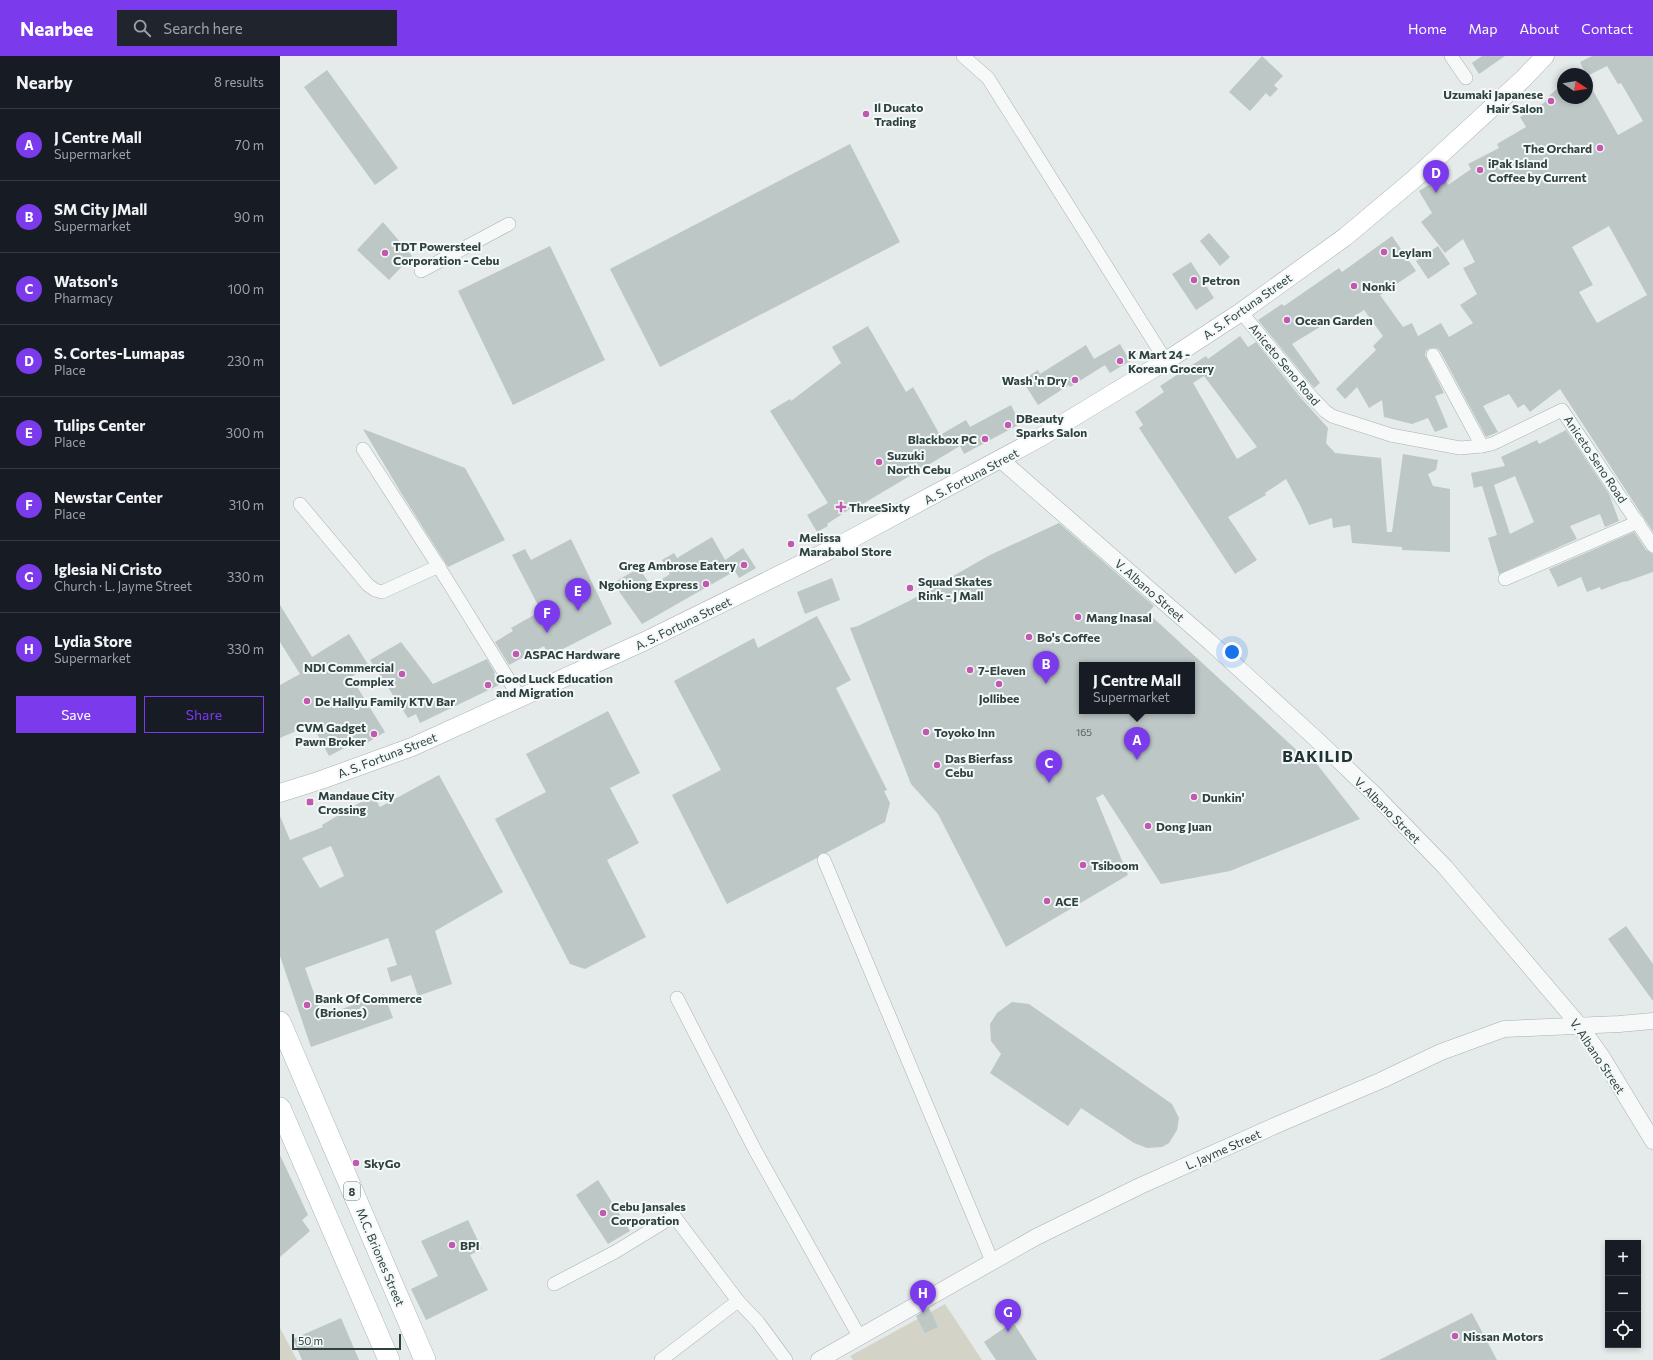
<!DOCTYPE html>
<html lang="en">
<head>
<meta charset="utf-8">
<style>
  body { margin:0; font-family:Commissioner,sans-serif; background:#20242c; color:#f1f3f6 }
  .controls { position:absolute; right:12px; bottom:12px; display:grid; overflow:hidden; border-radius:0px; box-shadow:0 2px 6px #0003 }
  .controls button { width:36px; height:36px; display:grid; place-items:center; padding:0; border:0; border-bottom:1px solid #363941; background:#171b24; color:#f1f3f6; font:20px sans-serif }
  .compass { position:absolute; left:1277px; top:12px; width:36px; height:36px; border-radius:50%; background:#171b24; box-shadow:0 2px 6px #0003; rotate:102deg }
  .scale { position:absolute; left:12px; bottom:10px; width:109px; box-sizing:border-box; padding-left:4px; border:2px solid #2e4240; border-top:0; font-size:11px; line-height:14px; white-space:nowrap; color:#2e4240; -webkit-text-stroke:3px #f4f8f8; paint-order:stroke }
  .you { position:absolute; left:952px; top:596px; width:14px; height:14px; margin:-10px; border:3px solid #fff; border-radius:50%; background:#1a73e8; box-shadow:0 0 0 6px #1a73e833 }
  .badge { display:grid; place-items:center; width:26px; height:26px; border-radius:50%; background:#7c3aed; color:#fff; font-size:13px; font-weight:700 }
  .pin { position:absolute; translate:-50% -33px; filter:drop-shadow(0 1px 2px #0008) }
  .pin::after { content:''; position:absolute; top:21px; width:14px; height:12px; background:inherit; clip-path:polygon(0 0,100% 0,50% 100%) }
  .popup { position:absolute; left:799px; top:606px; width:116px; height:52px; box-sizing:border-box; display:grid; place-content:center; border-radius:0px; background:#171b24; filter:drop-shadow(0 1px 3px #0005); font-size:13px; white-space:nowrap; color:#9ea1a6 }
  .popup b { font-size:15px; color:#f1f3f6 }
  .popup::after { content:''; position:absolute; left:50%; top:100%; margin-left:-8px; border:8px solid transparent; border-top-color:#171b24 }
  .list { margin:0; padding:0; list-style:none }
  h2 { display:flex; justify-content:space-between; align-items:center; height:52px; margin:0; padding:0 16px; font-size:17px }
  h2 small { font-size:13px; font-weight:400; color:#9ea1a6 }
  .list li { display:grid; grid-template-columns:26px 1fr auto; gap:12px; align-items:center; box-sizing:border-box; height:72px; padding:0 16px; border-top:1px solid #363941 }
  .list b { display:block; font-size:15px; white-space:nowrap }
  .list p { margin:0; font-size:13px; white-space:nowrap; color:#9ea1a6 }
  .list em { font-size:13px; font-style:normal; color:#9ea1a6 }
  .actions { display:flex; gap:8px; padding:12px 16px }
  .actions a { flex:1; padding:9px 0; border:1px solid #7c3aed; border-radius:0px; text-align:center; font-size:14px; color:#7c3aed }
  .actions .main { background:#7c3aed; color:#fff }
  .icon { flex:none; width:22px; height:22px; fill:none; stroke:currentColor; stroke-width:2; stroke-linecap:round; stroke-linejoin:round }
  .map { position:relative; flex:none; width:1373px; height:1304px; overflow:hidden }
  header { display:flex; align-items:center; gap:24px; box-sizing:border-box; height:56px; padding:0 20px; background:#7c3aed; color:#fff }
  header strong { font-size:19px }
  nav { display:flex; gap:22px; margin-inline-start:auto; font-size:14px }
  .search { width:280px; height:36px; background:#20242c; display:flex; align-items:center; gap:10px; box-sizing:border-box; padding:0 14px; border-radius:0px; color:#9ea1a6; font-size:15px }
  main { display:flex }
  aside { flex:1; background:#171b24 }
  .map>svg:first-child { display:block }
  .green { fill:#d3d4c7 }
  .building { fill:#bcc7c6; fill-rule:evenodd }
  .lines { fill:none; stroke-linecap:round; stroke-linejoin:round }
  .minor-casing { stroke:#a7b2b0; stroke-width:14 }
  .tertiary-casing { stroke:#a7b2b0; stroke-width:17 }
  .secondary-casing { stroke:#a7b2b0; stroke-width:19 }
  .primary-casing { stroke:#a5b5b4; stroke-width:22 }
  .minor { stroke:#f7f9f9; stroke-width:13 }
  .tertiary { stroke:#f7f9f9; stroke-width:16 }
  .secondary { stroke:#fff; stroke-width:18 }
  .primary { stroke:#fff; stroke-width:21 }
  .poi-dot { fill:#c159b1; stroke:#f4f8f8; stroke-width:1.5 }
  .labels { text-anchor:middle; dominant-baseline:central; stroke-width:4; stroke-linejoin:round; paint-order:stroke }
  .number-label { font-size:10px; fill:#526362 }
  .shield { fill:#f4f8f8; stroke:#697977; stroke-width:1 }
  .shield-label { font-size:11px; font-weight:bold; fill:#2e4240 }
  .poi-label { font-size:12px; font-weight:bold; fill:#2e4240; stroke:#f4f8f8; text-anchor:start }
  .street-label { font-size:12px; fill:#2e4240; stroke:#f4f8f8 }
  .district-label { font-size:16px; font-weight:bold; letter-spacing:1px; fill:#203332; stroke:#f4f8f8 }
</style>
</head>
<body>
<header>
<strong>Nearbee</strong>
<div class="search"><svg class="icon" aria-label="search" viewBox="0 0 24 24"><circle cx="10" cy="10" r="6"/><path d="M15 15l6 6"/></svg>Search here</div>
<nav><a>Home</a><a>Map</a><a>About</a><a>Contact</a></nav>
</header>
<main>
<aside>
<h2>Nearby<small>8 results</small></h2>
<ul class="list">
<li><span class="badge">A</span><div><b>J Centre Mall</b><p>Supermarket</p></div><em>70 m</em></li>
<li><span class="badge">B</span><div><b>SM City JMall</b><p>Supermarket</p></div><em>90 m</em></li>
<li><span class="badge">C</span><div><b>Watson's</b><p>Pharmacy</p></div><em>100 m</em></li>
<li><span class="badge">D</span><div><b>S. Cortes-Lumapas</b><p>Place</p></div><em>230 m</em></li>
<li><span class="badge">E</span><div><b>Tulips Center</b><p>Place</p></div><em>300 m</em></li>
<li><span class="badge">F</span><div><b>Newstar Center</b><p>Place</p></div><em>310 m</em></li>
<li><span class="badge">G</span><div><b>Iglesia Ni Cristo</b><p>Church · L. Jayme Street</p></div><em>330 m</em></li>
<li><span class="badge">H</span><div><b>Lydia Store</b><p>Supermarket</p></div><em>330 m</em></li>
</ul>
<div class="actions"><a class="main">Save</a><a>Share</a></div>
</aside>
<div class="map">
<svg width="1373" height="1304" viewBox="0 0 1373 1304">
  <rect width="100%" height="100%" fill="#e5ebea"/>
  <g class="green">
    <path d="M665,1248L702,1304H573L570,1300Z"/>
    <path d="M0,1272L17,1304H0Z"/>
  </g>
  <g class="building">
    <path d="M982,0L1003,20L994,29L998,33L990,41L986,37L970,55L949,36Z"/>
    <path d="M1202,0H1225L1199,18L1192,7Z"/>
    <path d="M1312,0H1373V476L1280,333L1250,356L1244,348L1238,352L1229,338L1203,350L1218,376L1206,381L1160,295L1157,292H1150L1146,295L1145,299L1164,337L1155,340L1168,371L1155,376L1148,362L1132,368L1104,361L1102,344L1089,352L1077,331L1065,343L1056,333L1096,294L1093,290L1103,280L1084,254L1058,271L1053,263L1012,288L1040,327L1034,332L978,264L1002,248L1004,250L1059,212L1062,216L1112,180L1136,215L1100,239L1123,271L1132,267L1138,280L1161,267L1169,281L1193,267L1180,249L1197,238L1183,212L1195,206L1183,183L1165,197L1141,166L1152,157L1139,135L1163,120L1168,129L1191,113L1188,108L1219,92L1217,88L1246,71L1240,61L1264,47L1270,39L1283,28V42H1307V24L1338,79L1363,65L1341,27L1338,28L1327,10L1307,20L1300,6ZM1329,170L1367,239L1317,267L1299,236L1313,229L1292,191Z"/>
    <path d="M47,14L118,112L95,129L24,31Z"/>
    <path d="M570,88L620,186L380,311L330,213Z"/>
    <path d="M103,166L132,200L109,224L77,194Z"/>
    <path d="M929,177L950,201L940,210L920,185Z"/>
    <path d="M270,190L325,304L233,349L178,235Z"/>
    <path d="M1158,190L1170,208L1148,223L1136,205Z"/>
    <path d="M911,206L934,242L916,254L892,218Z"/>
    <path d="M588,270L626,336L633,331L660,379L686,364L690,371L731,349L740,368L684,398L680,390L581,449L579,447L547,468L548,470L537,476L527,459L548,447L490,355L510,343L511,345L561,307L552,291Z"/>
    <path d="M960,280L968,291L976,286L1021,342L1048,372L1046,387L1055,397L1101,402L1107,476H1112L1123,398L1158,404L1156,414L1148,418L1153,430L1170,433V496L1122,494V491L1072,487L1070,469L1053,472L1052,462L1029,469L1021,451L1006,423L985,437L986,439L948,461L977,504L955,518L859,372L863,369L855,356L884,336L880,330L926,300L928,303ZM924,320L977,391L957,403L913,327Z"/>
    <path d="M840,288L850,305L830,317L825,309L790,331L789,329L758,349L742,324L758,314L760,318L806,289L814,303Z"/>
    <path d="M83,373L185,412L225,484L168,511L123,440Z"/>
    <path d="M1286,374L1329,438L1339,465L1325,471L1320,458L1290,470L1297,483L1219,518L1208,482L1217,479L1202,430L1194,432L1191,417L1225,410L1221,401L1257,384L1259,388ZM1235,420L1254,466L1230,478L1214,429Z"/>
    <path d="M779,467L874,550L868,557L1022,699L1029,698L1080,763L950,815L881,828L823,738L816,742L848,819L726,891L658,758L631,728L570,572L578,570L631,544L710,499ZM802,609H912V655H802Z"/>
    <path d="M1354,476L1366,494L1373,498V516L1345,526V525L1321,534L1320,531L1307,536L1301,521L1278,531L1269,513Z"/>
    <path d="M432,481L445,504L463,492L476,512L459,522L455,515L362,568L333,527L359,512L371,530L390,518L382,504L394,497L397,502Z"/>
    <path d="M291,483L332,568L269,600L264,590L229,609L215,586L233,575L231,572L261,555L232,499L245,493L251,504Z"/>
    <path d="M552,522L560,544L525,558L517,536Z"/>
    <path d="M0,549L32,601L69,578L89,610L71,621L105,676L87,687L83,682L49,700L32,668L0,682V629L20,618L0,586Z"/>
    <path d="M537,560L571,624L556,632L607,734L604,735L610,747L605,766L546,797H541L537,802L447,848L392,739L441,714L394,625L474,582L478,592Z"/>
    <path d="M121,586L153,628L207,603L215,617L214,618L219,629L140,667L136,658L128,662L90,604Z"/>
    <path d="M328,655L360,717L330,732L359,787L327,804L366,881L305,913L290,908L215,763L266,736L246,698Z"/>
    <path d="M159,719L223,836L155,875L172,928L138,940L131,919L111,926L107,912L117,909L108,882L25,912L42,960L104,938L113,962L31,991L0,900V760L10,784L43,771L42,769L93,739L100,751ZM51,790L64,820L40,832L22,802Z"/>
    <path d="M1346,870L1373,908V945L1328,883Z"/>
    <path d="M732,946L749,948L892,1048L899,1062L897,1074L889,1087L882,1091L867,1092L854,1087L801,1052L788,1070L710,1017L721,998L711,985L710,968L717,957Z"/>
    <path d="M0,1099L28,1159L22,1164L30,1175L0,1201Z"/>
    <path d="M318,1124L350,1175L328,1188L296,1139Z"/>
    <path d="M188,1164L202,1193L190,1199L208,1234L146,1264L131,1233L158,1220L141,1185Z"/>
    <path d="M649,1252L658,1271L645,1277L636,1260Z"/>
    <path d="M1192,1257L1217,1304H1099Z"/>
    <path d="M61,1262L79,1304H22L13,1283Z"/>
    <path d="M733,1266L757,1304H716L704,1286Z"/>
  </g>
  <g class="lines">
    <g class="minor-casing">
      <g id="minor">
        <path d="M683,0L708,22L886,305"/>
        <path d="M1171,0L1186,22"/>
        <path d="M141,215L229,168"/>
        <path d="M961,256L1028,337L1045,355L1052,360L1111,379L1180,392L1202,390L1212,388L1282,354L1373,490"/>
        <path d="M1153,299L1202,390"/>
        <path d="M83,393L152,500L240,642"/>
        <path d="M20,448L88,529L95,534L102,536L159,510"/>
        <path d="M1225,523L1358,466"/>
        <path d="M544,804L712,1205"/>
        <path d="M397,942L475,1094L579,1280"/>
        <path d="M274,1228L335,1196L394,1160L458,1245L478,1266L506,1304"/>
        <path d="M381,1304L458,1245"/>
      </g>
    </g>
    <g class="tertiary-casing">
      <g id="tertiary">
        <path d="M721,404L931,587L1034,681L1093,737L1165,811L1300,970L1322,1001L1373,1085"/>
        <path d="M539,1304L756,1181L860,1130L999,1068L1102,1024L1161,996L1224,973L1339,968L1373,965"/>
      </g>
    </g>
    <g class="secondary-casing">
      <path id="secondary" d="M0,737L41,724L132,691L365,585L560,489L761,381L886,305L961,256L1065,181L1133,124L1243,23L1265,0"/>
    </g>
    <g class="primary-casing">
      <g id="primary">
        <path d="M0,966L145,1304"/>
        <path d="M0,1052L109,1304"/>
      </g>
    </g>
    <use href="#minor" class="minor"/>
    <use href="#tertiary" class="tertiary"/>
    <use href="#secondary" class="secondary"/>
    <use href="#primary" class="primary"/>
  </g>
  <g class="poi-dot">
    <circle cx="1271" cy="45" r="4"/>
    <circle cx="586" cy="58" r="4"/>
    <circle cx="1320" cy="92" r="4"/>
    <circle cx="1200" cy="114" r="4"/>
    <circle cx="1104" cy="196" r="4"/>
    <circle cx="105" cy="197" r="4"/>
    <circle cx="914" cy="224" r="4"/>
    <circle cx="1074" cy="230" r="4"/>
    <circle cx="1007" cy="264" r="4"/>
    <circle cx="840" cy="305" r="4"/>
    <circle cx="795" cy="324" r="4"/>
    <circle cx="728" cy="369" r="4"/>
    <circle cx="705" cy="383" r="4"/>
    <circle cx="599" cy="406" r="4"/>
    <path d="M559 445h4v4h4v4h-4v4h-4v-4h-4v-4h4z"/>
    <circle cx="511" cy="488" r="4"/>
    <circle cx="464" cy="509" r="4"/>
    <circle cx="426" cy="528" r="4"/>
    <circle cx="630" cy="532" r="4"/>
    <circle cx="798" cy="561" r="4"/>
    <circle cx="749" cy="581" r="4"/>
    <circle cx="236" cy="598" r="4"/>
    <circle cx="690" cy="614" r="4"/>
    <circle cx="122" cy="618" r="4"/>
    <circle cx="719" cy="628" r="4"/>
    <circle cx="208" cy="629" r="4"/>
    <circle cx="27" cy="645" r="4"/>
    <circle cx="646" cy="676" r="4"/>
    <circle cx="94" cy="678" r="4"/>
    <circle cx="657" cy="709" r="4"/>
    <circle cx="914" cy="741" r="4"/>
    <rect x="26" y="742" width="8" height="8" rx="2"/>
    <circle cx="868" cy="770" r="4"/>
    <circle cx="803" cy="809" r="4"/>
    <circle cx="767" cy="845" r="4"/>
    <circle cx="27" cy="949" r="4"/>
    <circle cx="76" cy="1107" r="4"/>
    <circle cx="323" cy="1157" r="4"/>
    <circle cx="172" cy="1189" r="4"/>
    <circle cx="1175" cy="1280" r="4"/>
  </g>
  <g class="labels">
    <g class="number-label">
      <text x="804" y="676">165</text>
    </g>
    <rect class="shield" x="64" y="1126" width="16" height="18" rx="3"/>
    <g class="shield-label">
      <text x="72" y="1135">8</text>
    </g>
    <g class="poi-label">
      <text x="1263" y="38" text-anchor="end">Uzumaki Japanese<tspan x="1263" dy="14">Hair Salon</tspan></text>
      <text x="594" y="51">Il Ducato<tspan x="594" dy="14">Trading</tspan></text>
      <text x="1312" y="92" text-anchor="end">The Orchard</text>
      <text x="1208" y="107">iPak Island<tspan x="1208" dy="14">Coffee by Current</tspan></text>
      <text x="113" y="190">TDT Powersteel<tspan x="113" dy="14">Corporation - Cebu</tspan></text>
      <text x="1112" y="196">Leylam</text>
      <text x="922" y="224">Petron</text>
      <text x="1082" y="230">Nonki</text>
      <text x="1015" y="264">Ocean Garden</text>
      <text x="848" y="298">K Mart 24 -<tspan x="848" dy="14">Korean Grocery</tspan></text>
      <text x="787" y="324" text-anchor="end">Wash 'n Dry</text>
      <text x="736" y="362">DBeauty<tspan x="736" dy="14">Sparks Salon</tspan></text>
      <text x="697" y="383" text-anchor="end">Blackbox PC</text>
      <text x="607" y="399">Suzuki<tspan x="607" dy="14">North Cebu</tspan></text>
      <text x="569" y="451">ThreeSixty</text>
      <text x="519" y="481">Melissa<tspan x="519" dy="14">Marababol Store</tspan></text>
      <text x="456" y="509" text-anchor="end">Greg Ambrose Eatery</text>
      <text x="638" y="525">Squad Skates<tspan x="638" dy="14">Rink - J Mall</tspan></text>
      <text x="418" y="528" text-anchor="end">Ngohiong Express</text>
      <text x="806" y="561">Mang Inasal</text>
      <text x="757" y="581">Bo's Coffee</text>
      <text x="244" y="598">ASPAC Hardware</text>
      <text x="114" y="611" text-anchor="end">NDI Commercial<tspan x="114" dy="14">Complex</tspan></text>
      <text x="698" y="614">7-Eleven</text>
      <text x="216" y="622">Good Luck Education<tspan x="216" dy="14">and Migration</tspan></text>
      <text x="719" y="642" text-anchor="middle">Jollibee</text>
      <text x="35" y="645">De Hallyu Family KTV Bar</text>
      <text x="86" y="671" text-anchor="end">CVM Gadget<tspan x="86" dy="14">Pawn Broker</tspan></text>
      <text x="654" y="676">Toyoko Inn</text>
      <text x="665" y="702">Das Bierfass<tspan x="665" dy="14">Cebu</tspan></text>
      <text x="38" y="739">Mandaue City<tspan x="38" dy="14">Crossing</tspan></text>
      <text x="922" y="741">Dunkin'</text>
      <text x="876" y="770">Dong Juan</text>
      <text x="811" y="809">Tsiboom</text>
      <text x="775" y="845">ACE</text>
      <text x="35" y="942">Bank Of Commerce<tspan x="35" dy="14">(Briones)</tspan></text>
      <text x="84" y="1107">SkyGo</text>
      <text x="331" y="1150">Cebu Jansales<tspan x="331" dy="14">Corporation</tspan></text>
      <text x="180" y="1189">BPI</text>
      <text x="1183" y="1280">Nissan Motors</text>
    </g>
    <g class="street-label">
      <text transform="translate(967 250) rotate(-35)">A. S. Fortuna Street</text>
      <text transform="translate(1005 308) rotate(50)">Aniceto Seno Road</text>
      <text transform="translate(1316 403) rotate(56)">Aniceto Seno Road</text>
      <text transform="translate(691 420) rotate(-28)">A. S. Fortuna Street</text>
      <text transform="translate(870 534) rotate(41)">V. Albano Street</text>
      <text transform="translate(403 567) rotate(-26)">A. S. Fortuna Street</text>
      <text transform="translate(107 699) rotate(-21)">A. S. Fortuna Street</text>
      <text transform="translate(1108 754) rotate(45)">V. Albano Street</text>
      <text transform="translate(1318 1000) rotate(56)">V. Albano Street</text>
      <text transform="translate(943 1093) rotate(-24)">L. Jayme Street</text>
      <text transform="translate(101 1201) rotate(67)">M.C. Briones Street</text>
    </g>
    <g class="district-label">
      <text x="1038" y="699">BAKILID</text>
    </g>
  </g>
</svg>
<div class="controls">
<button>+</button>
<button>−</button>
<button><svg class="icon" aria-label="locate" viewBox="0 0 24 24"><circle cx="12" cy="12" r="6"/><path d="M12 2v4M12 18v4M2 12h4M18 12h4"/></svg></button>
</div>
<svg class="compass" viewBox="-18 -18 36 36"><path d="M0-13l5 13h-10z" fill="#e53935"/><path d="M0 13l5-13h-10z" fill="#9ea1a6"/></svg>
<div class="scale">50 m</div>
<div class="you"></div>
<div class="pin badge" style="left:857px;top:704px">A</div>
<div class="popup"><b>J Centre Mall</b>Supermarket</div>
<div class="pin badge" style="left:766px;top:628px">B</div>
<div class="pin badge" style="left:769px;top:727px">C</div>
<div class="pin badge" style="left:1156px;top:137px">D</div>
<div class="pin badge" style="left:298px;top:555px">E</div>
<div class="pin badge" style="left:267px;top:577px">F</div>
<div class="pin badge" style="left:728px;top:1276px">G</div>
<div class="pin badge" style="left:643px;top:1257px">H</div>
</div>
</main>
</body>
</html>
